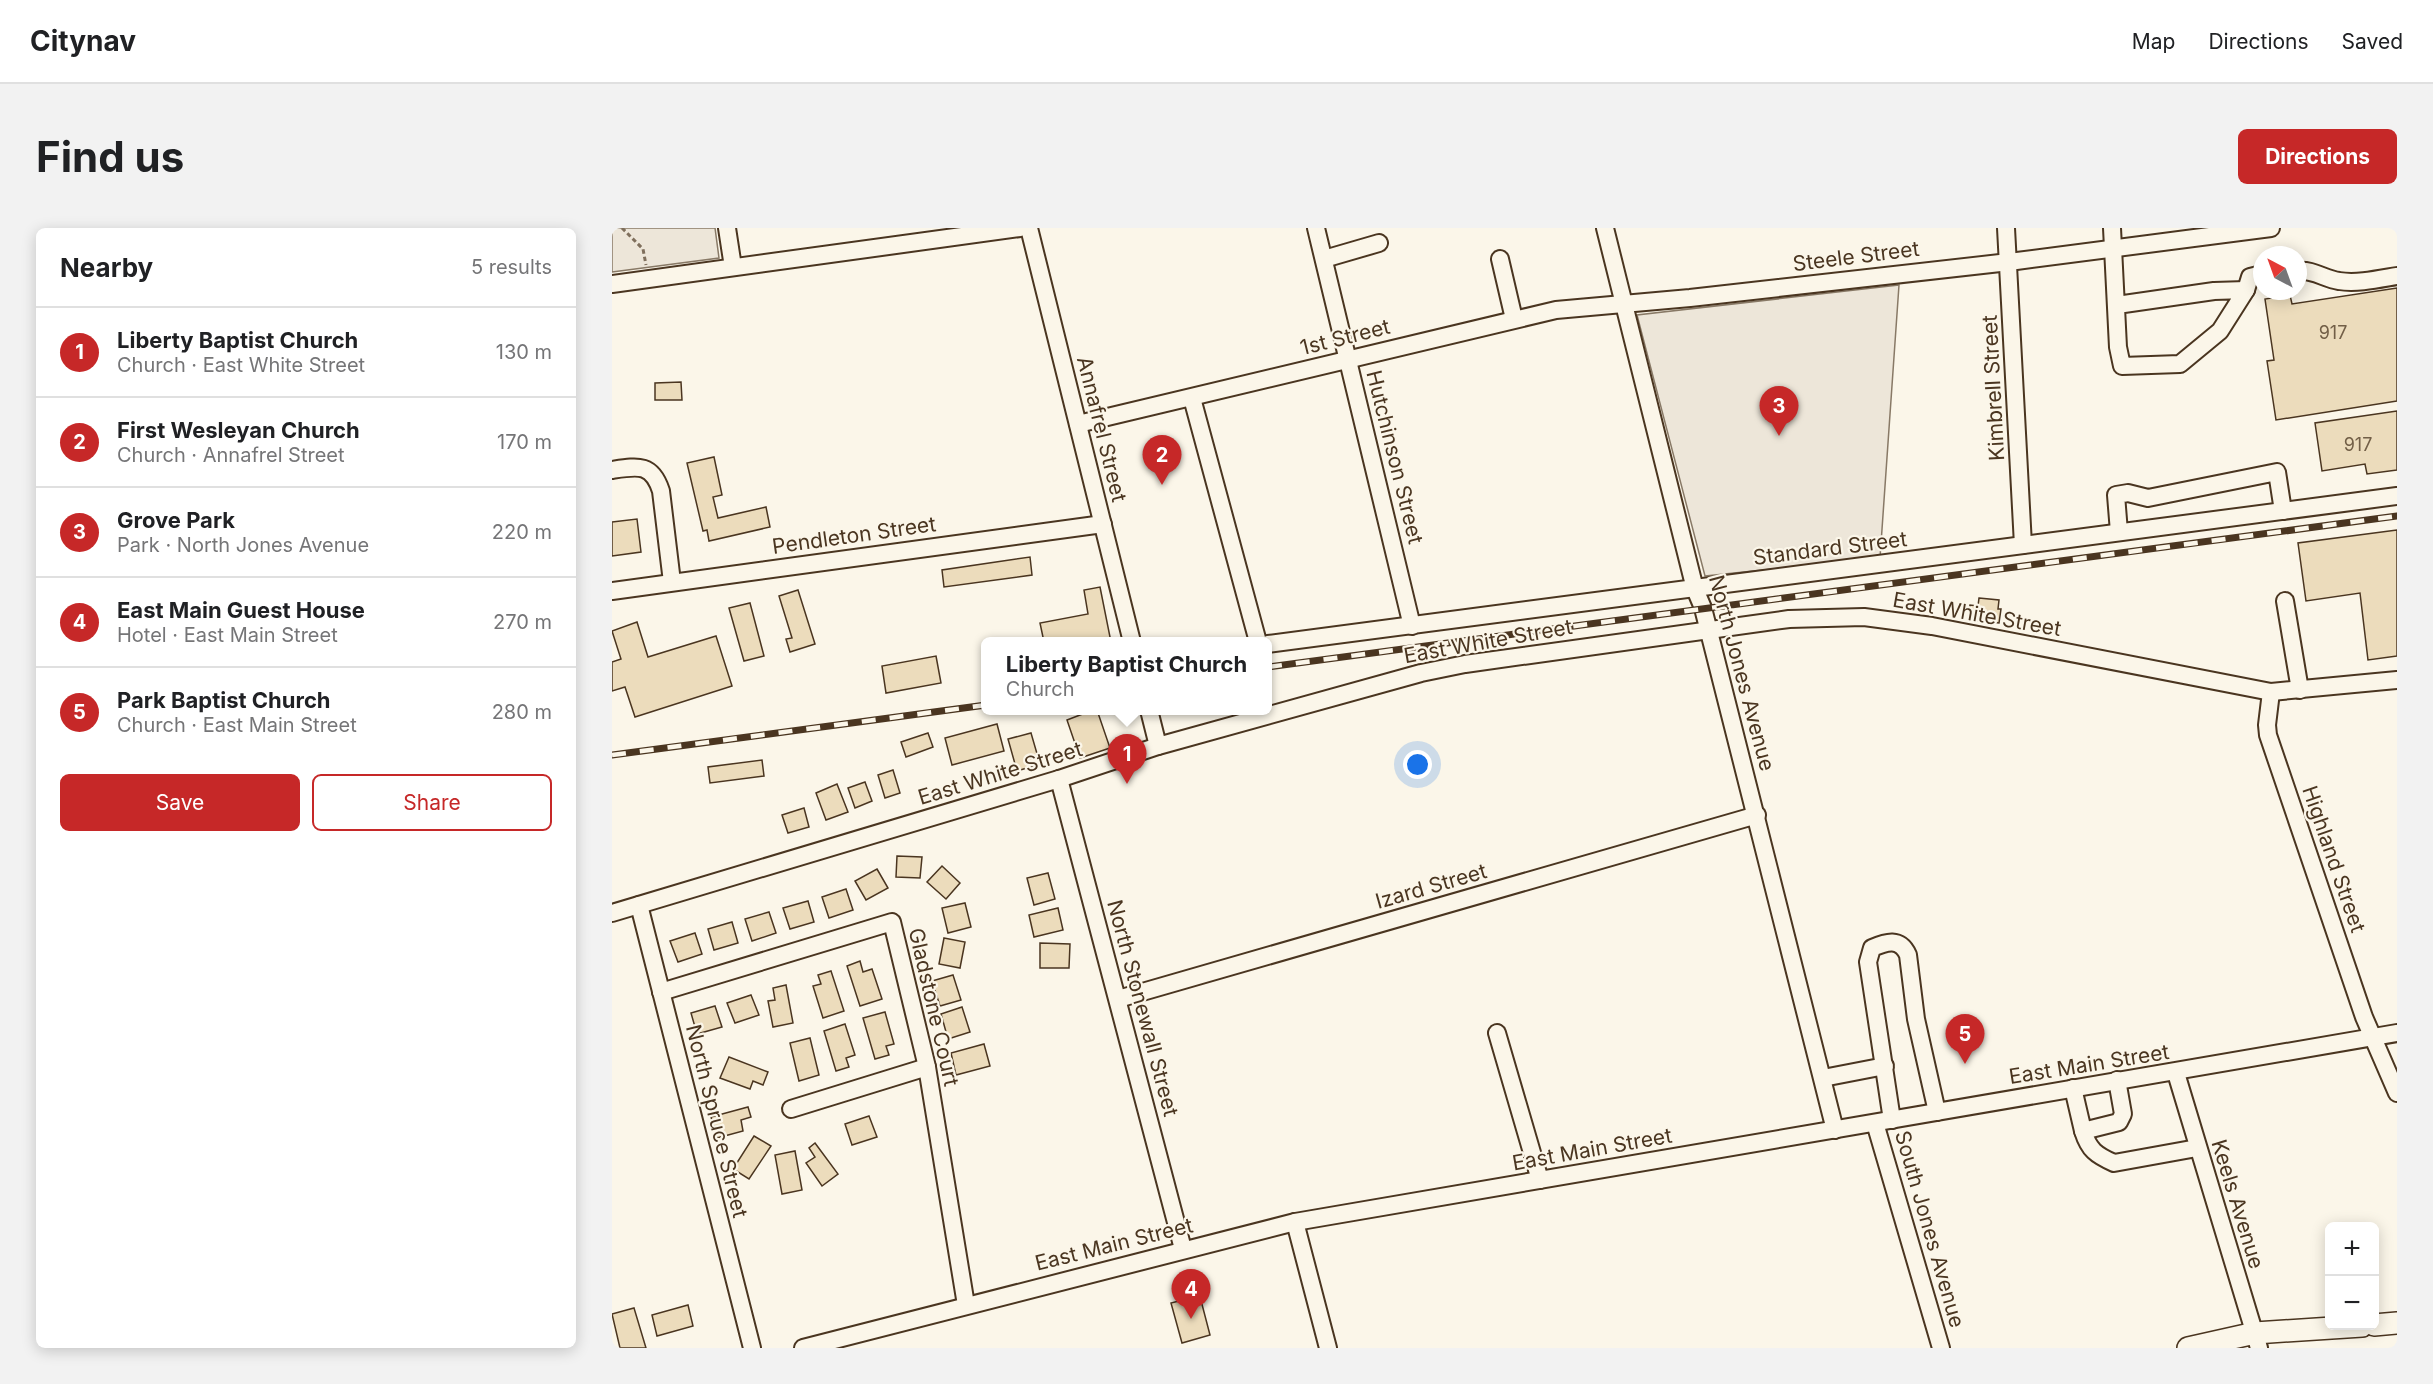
<!DOCTYPE html>
<html lang="en">
<head>
<meta charset="utf-8">
<style>
  body { margin:0; font-family:Inter,sans-serif; background:#f2f2f2; color:#202124 }
  .controls { position:absolute; right:18px; bottom:18px; display:grid; overflow:hidden; border-radius:9px; box-shadow:0 3px 15px #0003 }
  .controls button { width:54px; height:54px; display:grid; place-items:center; padding:0; border:0; border-bottom:2px solid #e0e0e0; background:#fff; color:#202124; font:30px sans-serif }
  .compass { position:absolute; left:1641px; top:18px; width:54px; height:54px; border-radius:50%; background:#fff; box-shadow:0 3px 15px #0003; rotate:319deg }
  .you { position:absolute; left:806px; top:537px; width:21px; height:21px; margin:-15px; border:4px solid #fff; border-radius:50%; background:#1a73e8; box-shadow:0 0 0 9px #1a73e833 }
  .badge { display:grid; place-items:center; width:39px; height:39px; border-radius:50%; background:#c62828; color:#fff; font-size:20px; font-weight:700 }
  .pin { position:absolute; translate:-50% -50px; filter:drop-shadow(0 2px 3px #0008) }
  .pin::after { content:''; position:absolute; top:32px; width:21px; height:18px; background:inherit; clip-path:polygon(0 0,100% 0,50% 100%) }
  .popup { position:absolute; left:369px; top:409px; width:291px; height:78px; box-sizing:border-box; display:grid; place-content:center; border-radius:9px; background:#fff; filter:drop-shadow(0 2px 4px #0005); font-size:20px; white-space:nowrap; color:#757577 }
  .popup b { font-size:22px; color:#202124 }
  .popup::after { content:''; position:absolute; left:50%; top:100%; margin-left:-12px; border:12px solid transparent; border-top-color:#fff }
  .list { margin:0; padding:0; list-style:none }
  h2 { display:flex; justify-content:space-between; align-items:center; height:78px; margin:0; padding:0 24px; font-size:26px }
  h2 small { font-size:20px; font-weight:400; color:#757577 }
  .list li { display:grid; grid-template-columns:39px 1fr auto; gap:18px; align-items:center; box-sizing:border-box; height:90px; padding:0 24px; border-top:2px solid #e0e0e0 }
  .list b { display:block; font-size:22px; white-space:nowrap }
  .list p { margin:0; font-size:20px; white-space:nowrap; color:#757577 }
  .list em { font-size:20px; font-style:normal; color:#757577 }
  .actions { display:flex; gap:12px; padding:18px 24px }
  .actions a { flex:1; padding:14px 0; border:2px solid #c62828; border-radius:9px; text-align:center; font-size:21px; color:#c62828 }
  .actions .main { background:#c62828; color:#fff }
  .map { position:relative; flex:none; width:1785px; height:1120px; overflow:hidden; border-radius:9px }
  header { display:flex; align-items:center; gap:36px; box-sizing:border-box; height:84px; padding:0 30px; background:#fff; border-bottom:2px solid #e0e0e0 }
  header strong { font-size:28px }
  nav { display:flex; gap:33px; margin-inline-start:auto; font-size:21px }
  .intro { display:flex; align-items:center; justify-content:space-between; box-sizing:border-box; height:144px; padding:0 36px }
  h1 { margin:0; font-size:42px }
  .button { padding:15px 27px; border-radius:9px; background:#c62828; color:#fff; font-size:21px; font-weight:700 }
  main { display:flex; gap:36px; padding:0 36px }
  aside { flex:1; background:#fff; border-radius:9px; box-shadow:0 3px 15px #0003 }
  .map>svg:first-child { display:block }
  .green { fill:#ede6d9; stroke:#887966; stroke-width:1.5 }
  .building { fill:#ecdcbc; stroke:#4a3520; stroke-width:1.5 }
  .lines { fill:none; stroke-linecap:round; stroke-linejoin:round }
  .minor-casing { stroke:#4a3520; stroke-width:20 }
  .major-casing { stroke:#4a3520; stroke-width:24 }
  .path { stroke:#7f6f5c; stroke-width:3; stroke-dasharray:4.5 3; stroke-linecap:butt }
  .minor { stroke:#fbf6e9; stroke-width:16 }
  .major { stroke:#fbf6e9; stroke-width:21 }
  .rail-casing { stroke:#4a3520; stroke-width:7 }
  .rail { stroke:#fbf6e9; stroke-width:4.5; stroke-dasharray:14; stroke-linecap:butt }
  .labels { text-anchor:middle; dominant-baseline:central; stroke-width:4.5; stroke-linejoin:round; paint-order:stroke }
  .number-label { font-size:18px; fill:#725f47 }
  .street-label { font-size:21px; fill:#4a3520; stroke:#fbf6e9 }
</style>
</head>
<body>
<header>
<strong>Citynav</strong>
<nav><a>Map</a><a>Directions</a><a>Saved</a></nav>
</header>
<div class="intro"><h1>Find us</h1><a class="button">Directions</a></div>
<main>
<aside>
<h2>Nearby<small>5 results</small></h2>
<ul class="list">
<li><span class="badge">1</span><div><b>Liberty Baptist Church</b><p>Church · East White Street</p></div><em>130 m</em></li>
<li><span class="badge">2</span><div><b>First Wesleyan Church</b><p>Church · Annafrel Street</p></div><em>170 m</em></li>
<li><span class="badge">3</span><div><b>Grove Park</b><p>Park · North Jones Avenue</p></div><em>220 m</em></li>
<li><span class="badge">4</span><div><b>East Main Guest House</b><p>Hotel · East Main Street</p></div><em>270 m</em></li>
<li><span class="badge">5</span><div><b>Park Baptist Church</b><p>Church · East Main Street</p></div><em>280 m</em></li>
</ul>
<div class="actions"><a class="main">Save</a><a>Share</a></div>
</aside>
<div class="map">
<svg width="1785" height="1120" viewBox="0 0 1785 1120">
  <rect width="100%" height="100%" fill="#fbf6e9"/>
  <g class="green">
    <path d="M0,0H103L107,30L0,44Z"/>
    <path d="M1287,57L1268,330L1093,348L1025,87Z"/>
  </g>
  <g class="building">
    <path d="M1785,60V173L1664,192L1655,133L1662,132L1653,71L1678,67L1680,76Z"/>
    <path d="M69,154L70,172H43V155Z"/>
    <path d="M1785,183V242L1755,246L1753,236L1710,243L1703,195Z"/>
    <path d="M102,229L110,267L101,269L106,290L154,279L158,299L97,313L95,302L91,303L75,235Z"/>
    <path d="M25,291L29,324L0,328V294Z"/>
    <path d="M1785,302V428L1756,432L1748,365L1694,373L1686,315Z"/>
    <path d="M418,329L420,347L332,359L330,342Z"/>
    <path d="M488,359L499,414H432L428,395L476,386L472,362Z"/>
    <path d="M186,362L203,416L178,424L174,411L180,410L167,368Z"/>
    <path d="M1367,370L1387,372L1386,381H1389L1387,395L1356,392L1358,377L1366,378Z"/>
    <path d="M138,375L152,428L132,433L117,380Z"/>
    <path d="M25,394L36,429L104,408L120,458L23,489L13,459L0,463V434L9,431L0,403Z"/>
    <path d="M324,428L329,455L274,465L270,438Z"/>
    <path d="M481,482H485L498,520L468,530L455,492Z"/>
    <path d="M385,496L392,523L340,537L333,510Z"/>
    <path d="M316,505L321,519L294,529L289,514Z"/>
    <path d="M419,505L428,536L405,543L396,511Z"/>
    <path d="M150,532L152,548L98,555L96,539Z"/>
    <path d="M281,542L288,565L273,570L266,547Z"/>
    <path d="M253,554L260,573L243,580L236,560Z"/>
    <path d="M225,556L236,584L214,592L204,565Z"/>
    <path d="M192,580L197,599L176,605L170,587Z"/>
    <path d="M285,628L310,629L308,650L284,649Z"/>
    <path d="M330,638L348,655L334,671L315,654Z"/>
    <path d="M265,641L276,660L254,672L243,653Z"/>
    <path d="M436,645L443,671L422,677L415,650Z"/>
    <path d="M234,661L241,682L217,690L210,669Z"/>
    <path d="M196,673L202,694L178,701L171,680Z"/>
    <path d="M353,675L359,699L336,705L330,680Z"/>
    <path d="M446,680L451,702L422,709L417,687Z"/>
    <path d="M157,684L164,705L140,713L133,691Z"/>
    <path d="M120,694L126,715L102,722L96,701Z"/>
    <path d="M83,705L90,726L66,734L58,713Z"/>
    <path d="M332,710L353,714L348,740L327,736Z"/>
    <path d="M428,715L458,716L457,740H428Z"/>
    <path d="M248,733L251,744L260,741L270,771L248,778L235,738Z"/>
    <path d="M219,743L232,783L211,790L201,758L209,756L206,747Z"/>
    <path d="M341,747L349,772L328,778L320,753Z"/>
    <path d="M174,757L181,795L161,799L156,773L163,772L161,760Z"/>
    <path d="M139,767L147,787L123,795L115,775Z"/>
    <path d="M103,778L110,799L85,806L79,785Z"/>
    <path d="M350,779L358,804L336,811L329,786Z"/>
    <path d="M273,784L282,816L274,818L277,827L263,831L251,790Z"/>
    <path d="M233,796L243,827L234,830L237,839L224,843L212,803Z"/>
    <path d="M198,810L207,847L187,853L178,815Z"/>
    <path d="M372,816L378,838L344,847L339,825Z"/>
    <path d="M117,829L156,844L151,857L141,853L138,861L108,850Z"/>
    <path d="M136,879L139,889L129,892L131,903L105,910L99,889Z"/>
    <path d="M257,888L265,909L240,917L233,896Z"/>
    <path d="M142,908L159,918L137,951L121,941Z"/>
    <path d="M203,915L226,946L210,958L194,935L203,929L197,920Z"/>
    <path d="M183,923L190,962L170,966L163,927Z"/>
    <path d="M586,1061L598,1107L570,1115L559,1075L567,1073L565,1067Z"/>
    <path d="M76,1077L81,1098L45,1108L40,1087Z"/>
    <path d="M22,1080L34,1120H8L0,1086Z"/>
  </g>
  <g class="lines">
    <g class="minor-casing">
      <g id="minor">
        <path d="M115,0L121,39"/>
        <path d="M417,0L520,414"/>
        <path d="M704,0L800,398"/>
        <path d="M993,0L1083,361L1091,380L1223,902"/>
        <path d="M1394,0L1411,317"/>
        <path d="M1500,0L1506,119L1510,138L1568,136L1608,103L1634,62L1602,63L1505,77"/>
        <path d="M712,31L767,15"/>
        <path d="M888,31L902,91"/>
        <path d="M1686,43C1700,41 1713,51 1727,53C1745,56 1767,51 1785,48"/>
        <path d="M0,56L408,0"/>
        <path d="M1634,62L1638,49L1650,46"/>
        <path d="M580,170L646,414"/>
        <path d="M466,196L944,82L1078,70L1397,34L1659,0"/>
        <path d="M0,242C26,238 40,235 49,263L60,354"/>
        <path d="M1507,304L1504,267L1516,265L1536,270L1665,244L1671,283"/>
        <path d="M0,363L491,296"/>
        <path d="M1673,373L1688,462"/>
        <path d="M656,416L1785,268"/>
        <path d="M1659,464L1655,497L1656,507L1752,789L1785,865"/>
        <path d="M537,482L546,518"/>
        <path d="M447,551L571,1021"/>
        <path d="M27,677L140,1120"/>
        <path d="M0,685L447,551L546,518L809,445L853,436L1177,391L1252,389L1320,398L1659,464L1785,452"/>
        <path d="M49,764L280,694L315,839L354,1077"/>
        <path d="M506,771L1145,587"/>
        <path d="M885,805L928,952"/>
        <path d="M1564,845L1647,1120"/>
        <path d="M1211,850L1273,838"/>
        <path d="M1461,860L1471,903L1507,894L1511,886L1505,852"/>
        <path d="M179,881L315,839"/>
        <path d="M1280,892L1256,734L1260,720C1274,714 1288,709 1296,727L1304,791L1325,884"/>
        <path d="M1263,895L1329,1120"/>
        <path d="M1471,903C1477,922 1484,927 1502,935L1585,920"/>
        <path d="M683,994L716,1120"/>
        <path d="M191,1120L683,994L1785,805"/>
      </g>
    </g>
    <g class="major-casing">
      <g id="major">
        <path d="M1762,1097L1785,1095"/>
        <path d="M1576,1120L1643,1105L1750,1098"/>
      </g>
    </g>
    <path class="path" d="M10,0L31,21L34,37"/>
    <use href="#minor" class="minor"/>
    <use href="#major" class="major"/>
    <g class="rail-casing">
      <g id="rail">
        <path d="M656,439L1785,288"/>
        <path d="M0,527L374,477"/>
      </g>
    </g>
    <use href="#rail" class="rail"/>
  </g>
  <g class="labels">
    <g class="number-label">
      <text x="1721" y="104">917</text>
      <text x="1746" y="216">917</text>
    </g>
    <g class="street-label">
      <text transform="translate(1244 28) rotate(-7)">Steele Street</text>
      <text transform="translate(733 109) rotate(-14)">1st Street</text>
      <text transform="translate(1381 160) rotate(-93)">Kimbrell Street</text>
      <text transform="translate(490 201) rotate(76)">Annafrel Street</text>
      <text transform="translate(783 229) rotate(76)">Hutchinson Street</text>
      <text transform="translate(242 307) rotate(-8)">Pendleton Street</text>
      <text transform="translate(1218 320) rotate(-7)">Standard Street</text>
      <text transform="translate(1365 386) rotate(10)">East White Street</text>
      <text transform="translate(876 413) rotate(-10)">East White Street</text>
      <text transform="translate(1130 445) rotate(75)">North Jones Avenue</text>
      <text transform="translate(388 545) rotate(-17)">East White Street</text>
      <text transform="translate(1722 631) rotate(71)">Highland Street</text>
      <text transform="translate(819 658) rotate(-16)">Izard Street</text>
      <text transform="translate(322 779) rotate(77)">Gladstone Court</text>
      <text transform="translate(531 780) rotate(75)">North Stonewall Street</text>
      <text transform="translate(1477 836) rotate(-9)">East Main Street</text>
      <text transform="translate(105 893) rotate(76)">North Spruce Street</text>
      <text transform="translate(980 921) rotate(-10)">East Main Street</text>
      <text transform="translate(1626 976) rotate(73)">Keels Avenue</text>
      <text transform="translate(1318 1001) rotate(74)">South Jones Avenue</text>
      <text transform="translate(502 1016) rotate(-14)">East Main Street</text>
    </g>
  </g>
</svg>
<div class="controls">
<button>+</button>
<button>−</button>
</div>
<svg class="compass" viewBox="-18 -18 36 36"><path d="M0-13l5 13h-10z" fill="#e53935"/><path d="M0 13l5-13h-10z" fill="#757577"/></svg>
<div class="you"></div>
<div class="pin badge" style="left:515px;top:556px">1</div>
<div class="popup"><b>Liberty Baptist Church</b>Church</div>
<div class="pin badge" style="left:550px;top:257px">2</div>
<div class="pin badge" style="left:1167px;top:208px">3</div>
<div class="pin badge" style="left:579px;top:1091px">4</div>
<div class="pin badge" style="left:1353px;top:836px">5</div>
</div>
</main>
</body>
</html>
